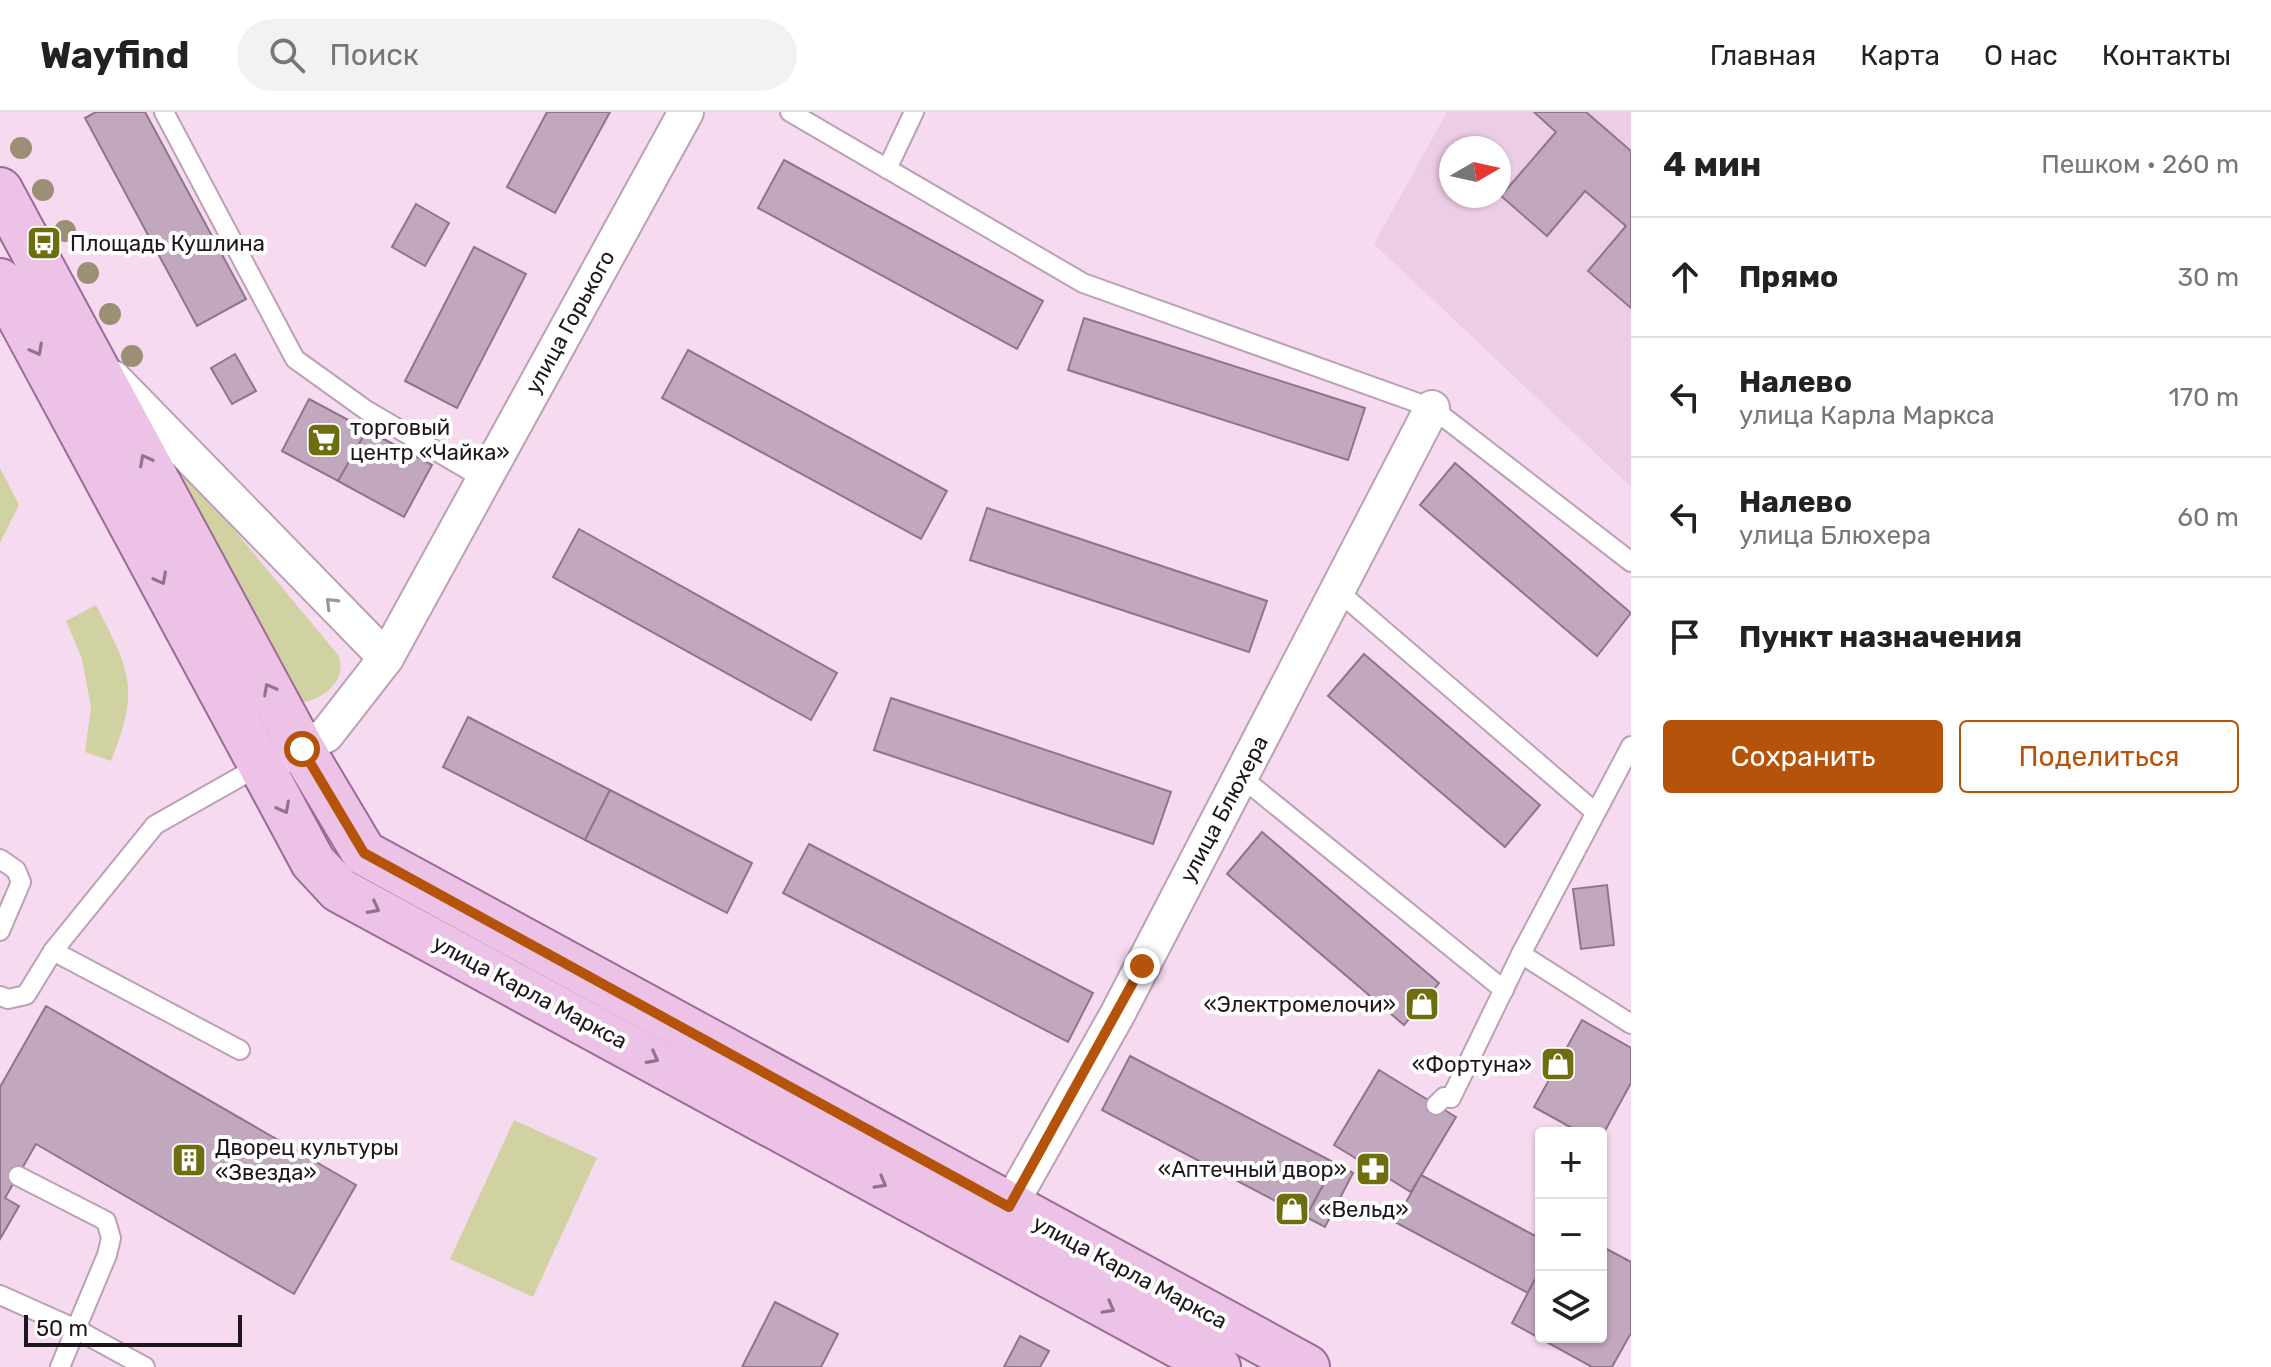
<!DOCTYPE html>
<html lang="ru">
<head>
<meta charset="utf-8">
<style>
  body { margin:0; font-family:Rubik,sans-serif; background:#f2f2f2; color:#222 }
  .controls { position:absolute; right:24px; bottom:24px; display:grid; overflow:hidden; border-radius:8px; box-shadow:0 2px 6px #0004 }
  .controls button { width:72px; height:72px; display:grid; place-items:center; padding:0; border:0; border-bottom:2px solid #e0e0e0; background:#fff; color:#222; font:40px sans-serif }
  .compass { position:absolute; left:1439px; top:24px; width:72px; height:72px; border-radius:50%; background:#fff; box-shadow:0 2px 6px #0004; rotate:81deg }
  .scale { position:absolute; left:24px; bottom:20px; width:218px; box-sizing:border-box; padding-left:8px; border:4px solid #1f151d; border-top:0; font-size:22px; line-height:28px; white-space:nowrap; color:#1f151d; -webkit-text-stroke:6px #fff; paint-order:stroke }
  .stop { position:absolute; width:24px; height:24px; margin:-18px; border:6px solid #b45309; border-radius:50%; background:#fff }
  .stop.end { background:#b45309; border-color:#fff; box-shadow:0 2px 8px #0008 }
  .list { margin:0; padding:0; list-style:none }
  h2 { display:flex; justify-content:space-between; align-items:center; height:104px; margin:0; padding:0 32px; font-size:34px }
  h2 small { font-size:26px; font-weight:400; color:#767676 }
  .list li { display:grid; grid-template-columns:52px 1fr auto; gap:24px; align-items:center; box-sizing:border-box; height:120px; padding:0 32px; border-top:2px solid #e0e0e0 }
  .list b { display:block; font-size:30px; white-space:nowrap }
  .list p { margin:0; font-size:26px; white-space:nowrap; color:#767676 }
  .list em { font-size:26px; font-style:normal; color:#767676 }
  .actions { display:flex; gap:16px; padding:24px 32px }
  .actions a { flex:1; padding:18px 0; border:2px solid #b45309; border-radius:8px; text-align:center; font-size:28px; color:#b45309 }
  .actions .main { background:#b45309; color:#fff }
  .icon { flex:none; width:44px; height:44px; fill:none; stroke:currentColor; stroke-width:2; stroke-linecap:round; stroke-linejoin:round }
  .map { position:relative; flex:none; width:1631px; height:1255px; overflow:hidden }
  header { display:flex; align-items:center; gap:48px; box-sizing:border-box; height:112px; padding:0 40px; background:#fff; border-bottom:2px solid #e0e0e0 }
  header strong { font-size:38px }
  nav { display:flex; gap:44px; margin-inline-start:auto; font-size:28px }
  .search { width:560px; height:72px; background:#f2f2f2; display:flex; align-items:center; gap:20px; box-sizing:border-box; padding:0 28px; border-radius:44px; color:#767676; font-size:30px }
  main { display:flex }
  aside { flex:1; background:#fff }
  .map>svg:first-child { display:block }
  .built { fill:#edcce7; fill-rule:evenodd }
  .green { fill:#d1d2a1 }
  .building { fill:#c2a8be; stroke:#8e768a; stroke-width:2 }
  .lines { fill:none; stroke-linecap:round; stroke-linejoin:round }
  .service-casing { stroke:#bba1b6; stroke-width:22 }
  .minor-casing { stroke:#bba1b6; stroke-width:38 }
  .primary-casing { stroke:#9c6b95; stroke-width:48 }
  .service { stroke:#fff; stroke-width:18 }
  .minor { stroke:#fff; stroke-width:34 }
  .primary { stroke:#ecc2e6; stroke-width:44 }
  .tree { fill:#9b8f75 }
  .oneway { stroke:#90748c }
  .oneway2 { stroke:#9a9699 }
  .route { stroke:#b45309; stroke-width:10 }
  .labels { text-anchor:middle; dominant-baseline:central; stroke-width:8; stroke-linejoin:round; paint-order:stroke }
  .poi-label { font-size:22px; fill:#1f151d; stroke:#fff; text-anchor:start }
  .street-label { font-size:22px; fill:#1f151d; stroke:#fff }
</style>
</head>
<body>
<header>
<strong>Wayfind</strong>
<div class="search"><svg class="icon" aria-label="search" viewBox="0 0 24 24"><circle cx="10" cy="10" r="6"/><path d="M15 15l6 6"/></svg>Поиск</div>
<nav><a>Главная</a><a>Карта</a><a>О нас</a><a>Контакты</a></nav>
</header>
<main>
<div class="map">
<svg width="1631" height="1255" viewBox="0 0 1631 1255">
  <rect width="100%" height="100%" fill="#f5daf0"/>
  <path class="built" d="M1447,0H1631V375L1374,132ZM1451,36H1499V84H1451Z"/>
  <g class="green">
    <path d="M165,344L231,414L338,543C349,566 323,589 301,590Z"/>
    <path d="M0,356L19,393L0,431Z"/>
    <path d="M96,493C131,561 140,577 111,649L85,640L91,595L82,547L66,509Z"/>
    <path d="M514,1008L597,1046L533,1185L450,1147Z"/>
  </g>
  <g class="building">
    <path d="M96,0H145L246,187L197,214L85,6Z"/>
    <path d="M547,0H610L555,101L507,75Z"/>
    <path d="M1586,0L1631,39V196L1588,159L1626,114L1585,79L1547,124L1501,84L1556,20L1534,0Z"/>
    <path d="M784,48L1043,189L1017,237L758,96Z"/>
    <path d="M416,92L449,111L425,154L392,135Z"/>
    <path d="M474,135L526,162L457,296L405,269Z"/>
    <path d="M1084,206L1365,296L1348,348L1068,258Z"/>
    <path d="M688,238L947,379L921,427L662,286Z"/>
    <path d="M235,242L256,279L232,292L211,256Z"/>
    <path d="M309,287L367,318L338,369L282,339Z"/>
    <path d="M367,318L432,353L404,405L338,369Z"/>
    <path d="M1455,351L1631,501L1597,544L1420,393Z"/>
    <path d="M987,396L1267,489L1249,540L970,448Z"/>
    <path d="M579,417L837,561L811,608L553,465Z"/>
    <path d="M1364,542L1540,693L1505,735L1328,584Z"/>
    <path d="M891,586L1171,680L1153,732L874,638Z"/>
    <path d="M468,605L610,678L585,728L443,655Z"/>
    <path d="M610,678L752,751L727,801L585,728Z"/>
    <path d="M1262,720L1439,871L1404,913L1227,762Z"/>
    <path d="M809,732L1093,881L1068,930L783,781Z"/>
    <path d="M1607,773L1614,833L1581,837L1573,777Z"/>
    <path d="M46,894L356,1073L294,1182L36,1032L5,1086L19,1094L0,1127V975Z"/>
    <path d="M1582,908L1631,936V971L1601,1026V1021H1581L1534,995Z"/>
    <path d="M1130,944L1335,1051L1306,1105L1102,998Z"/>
    <path d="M1379,958L1456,1005L1411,1080L1334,1033Z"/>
    <path d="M1335,1051L1353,1061L1325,1115L1306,1105Z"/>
    <path d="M1421,1063L1541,1127V1156L1528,1181L1395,1110Z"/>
    <path d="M1601,1134L1631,1150V1221L1612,1255H1592L1512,1211L1541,1156V1225H1601Z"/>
    <path d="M775,1190L838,1222L821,1255H742Z"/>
    <path d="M1020,1224L1049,1239L1040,1255H1004Z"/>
  </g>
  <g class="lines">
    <g class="service-casing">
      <g id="service">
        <path d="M164,0L295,247L366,298L484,367"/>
        <path d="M790,0L1083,171L1432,296L1631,450"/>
        <path d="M887,57L914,0"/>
        <path d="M1339,480L1595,700"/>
        <path d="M1241,665L1504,878"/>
        <path d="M0,747L16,758L21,770L0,819"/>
        <path d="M53,839L240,938"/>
        <path d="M1521,842L1631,912"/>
        <path d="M0,884L8,887L26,883L53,839L155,713L261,653"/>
        <path d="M1436,993L1444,985L1451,986L1521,842L1631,634"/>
        <path d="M18,1064L106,1109L111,1126L107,1143L60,1255"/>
        <path d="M0,1183L76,1217L145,1255"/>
      </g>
    </g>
    <g class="minor-casing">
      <g id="minor">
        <path d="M113,266L386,546"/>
        <path d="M280,645L326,623L386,546L686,0"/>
        <path d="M1009,1095L1117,903L1432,296"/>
      </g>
    </g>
    <g class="primary-casing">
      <g id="primary">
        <path d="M0,78L302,637L364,741L1307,1255"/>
        <path d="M0,169L313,750L339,778L1218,1255"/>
      </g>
    </g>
    <use href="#service" class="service"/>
    <use href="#minor" class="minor"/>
    <use href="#primary" class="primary"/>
  </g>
  <g class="tree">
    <circle cx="21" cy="36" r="11"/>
    <circle cx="43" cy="78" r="11"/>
    <circle cx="65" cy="119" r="11"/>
    <circle cx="88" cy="161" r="11"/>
    <circle cx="110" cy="202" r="11"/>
    <circle cx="132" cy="244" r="11"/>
  </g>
  <defs><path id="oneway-chevron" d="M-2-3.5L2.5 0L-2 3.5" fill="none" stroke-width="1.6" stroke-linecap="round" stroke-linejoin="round" transform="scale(2)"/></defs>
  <g class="oneway">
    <use href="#oneway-chevron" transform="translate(37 238) rotate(62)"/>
    <use href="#oneway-chevron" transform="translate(145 348) rotate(-118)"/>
    <use href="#oneway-chevron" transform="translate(161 467) rotate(62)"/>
    <use href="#oneway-chevron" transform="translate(269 577) rotate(-118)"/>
    <use href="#oneway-chevron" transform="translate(284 696) rotate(62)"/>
    <use href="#oneway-chevron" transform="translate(374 796) rotate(28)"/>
    <use href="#oneway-chevron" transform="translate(653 946) rotate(28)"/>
    <use href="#oneway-chevron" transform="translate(881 1071) rotate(29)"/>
    <use href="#oneway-chevron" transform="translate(1109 1196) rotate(29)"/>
  </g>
  <use class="oneway2" href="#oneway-chevron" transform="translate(331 491) rotate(-135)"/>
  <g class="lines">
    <path class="route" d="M302,637L364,741L1009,1095L1142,854"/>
  </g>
  <defs>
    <g id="bus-square" transform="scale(1.8)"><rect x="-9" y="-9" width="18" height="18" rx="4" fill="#6e6e0f" stroke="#fff"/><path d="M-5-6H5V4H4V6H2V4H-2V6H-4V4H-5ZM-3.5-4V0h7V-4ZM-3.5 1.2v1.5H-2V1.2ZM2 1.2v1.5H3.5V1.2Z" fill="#fff"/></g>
    <g id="supermarket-square" transform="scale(1.8)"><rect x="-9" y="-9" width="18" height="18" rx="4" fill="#6e6e0f" stroke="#fff"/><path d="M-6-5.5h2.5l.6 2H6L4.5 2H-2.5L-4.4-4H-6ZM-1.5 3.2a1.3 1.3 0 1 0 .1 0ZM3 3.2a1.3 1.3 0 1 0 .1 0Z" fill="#fff"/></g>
    <g id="shop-square" transform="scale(1.8)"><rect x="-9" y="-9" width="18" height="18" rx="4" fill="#6e6e0f" stroke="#fff"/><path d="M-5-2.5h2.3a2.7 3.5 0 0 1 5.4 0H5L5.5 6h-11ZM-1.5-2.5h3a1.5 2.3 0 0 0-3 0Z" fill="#fff"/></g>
    <g id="building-square" transform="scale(1.8)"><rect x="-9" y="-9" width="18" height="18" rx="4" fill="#6e6e0f" stroke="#fff"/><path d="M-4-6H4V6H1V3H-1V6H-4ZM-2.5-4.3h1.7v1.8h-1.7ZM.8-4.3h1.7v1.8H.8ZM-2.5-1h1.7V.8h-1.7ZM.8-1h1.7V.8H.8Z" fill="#fff"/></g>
    <g id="pharmacy-square" transform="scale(1.8)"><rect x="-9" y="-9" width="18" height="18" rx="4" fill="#6e6e0f" stroke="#fff"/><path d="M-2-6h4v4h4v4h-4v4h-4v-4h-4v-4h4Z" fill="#fff"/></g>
  </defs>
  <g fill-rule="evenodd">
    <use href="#bus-square" x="44" y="131"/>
    <use href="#supermarket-square" x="324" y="328"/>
    <use href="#shop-square" x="1422" y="892"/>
    <use href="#shop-square" x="1558" y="952"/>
    <use href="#building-square" x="189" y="1048"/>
    <use href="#pharmacy-square" x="1373" y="1057"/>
    <use href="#shop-square" x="1292" y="1097"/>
  </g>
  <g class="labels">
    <g class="poi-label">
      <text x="70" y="131">Площадь Кушлина</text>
      <text x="350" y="315">торговый<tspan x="350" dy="25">центр «Чайка»</tspan></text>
      <text x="1396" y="892" text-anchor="end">«Электромелочи»</text>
      <text x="1532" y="952" text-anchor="end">«Фортуна»</text>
      <text x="215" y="1035">Дворец культуры<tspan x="215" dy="25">«Звезда»</tspan></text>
      <text x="1347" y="1057" text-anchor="end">«Аптечный двор»</text>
      <text x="1318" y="1097">«Вельд»</text>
    </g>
    <g class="street-label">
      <text transform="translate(570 210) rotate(-61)">улица Горького</text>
      <text transform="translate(1224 697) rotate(-62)">улица Блюхера</text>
      <text transform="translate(530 880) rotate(28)">улица Карла Маркса</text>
      <text transform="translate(1130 1160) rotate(28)">улица Карла Маркса</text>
    </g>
  </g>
</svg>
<div class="controls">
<button>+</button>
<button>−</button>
<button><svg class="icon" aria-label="layers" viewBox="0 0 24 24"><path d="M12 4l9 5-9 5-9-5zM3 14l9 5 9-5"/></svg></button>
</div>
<svg class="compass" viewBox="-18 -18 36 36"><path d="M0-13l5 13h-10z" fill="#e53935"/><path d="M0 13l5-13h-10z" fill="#767676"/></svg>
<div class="scale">50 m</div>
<div class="stop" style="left:302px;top:637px"></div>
<div class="stop end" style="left:1142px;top:854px"></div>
</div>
<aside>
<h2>4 мин<small>Пешком · 260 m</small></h2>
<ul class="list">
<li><svg class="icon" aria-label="ahead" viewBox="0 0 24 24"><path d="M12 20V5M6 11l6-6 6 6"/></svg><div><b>Прямо</b></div><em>30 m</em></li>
<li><svg class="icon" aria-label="left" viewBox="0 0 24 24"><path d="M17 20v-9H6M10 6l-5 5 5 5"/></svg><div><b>Налево</b><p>улица Карла Маркса</p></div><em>170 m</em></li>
<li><svg class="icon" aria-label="left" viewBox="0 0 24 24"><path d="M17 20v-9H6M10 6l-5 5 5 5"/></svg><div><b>Налево</b><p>улица Блюхера</p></div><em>60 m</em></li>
<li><svg class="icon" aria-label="arrive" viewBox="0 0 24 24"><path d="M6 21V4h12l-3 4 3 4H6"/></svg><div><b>Пункт назначения</b></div></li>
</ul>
<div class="actions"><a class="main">Сохранить</a><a>Поделиться</a></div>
</aside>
</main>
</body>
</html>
